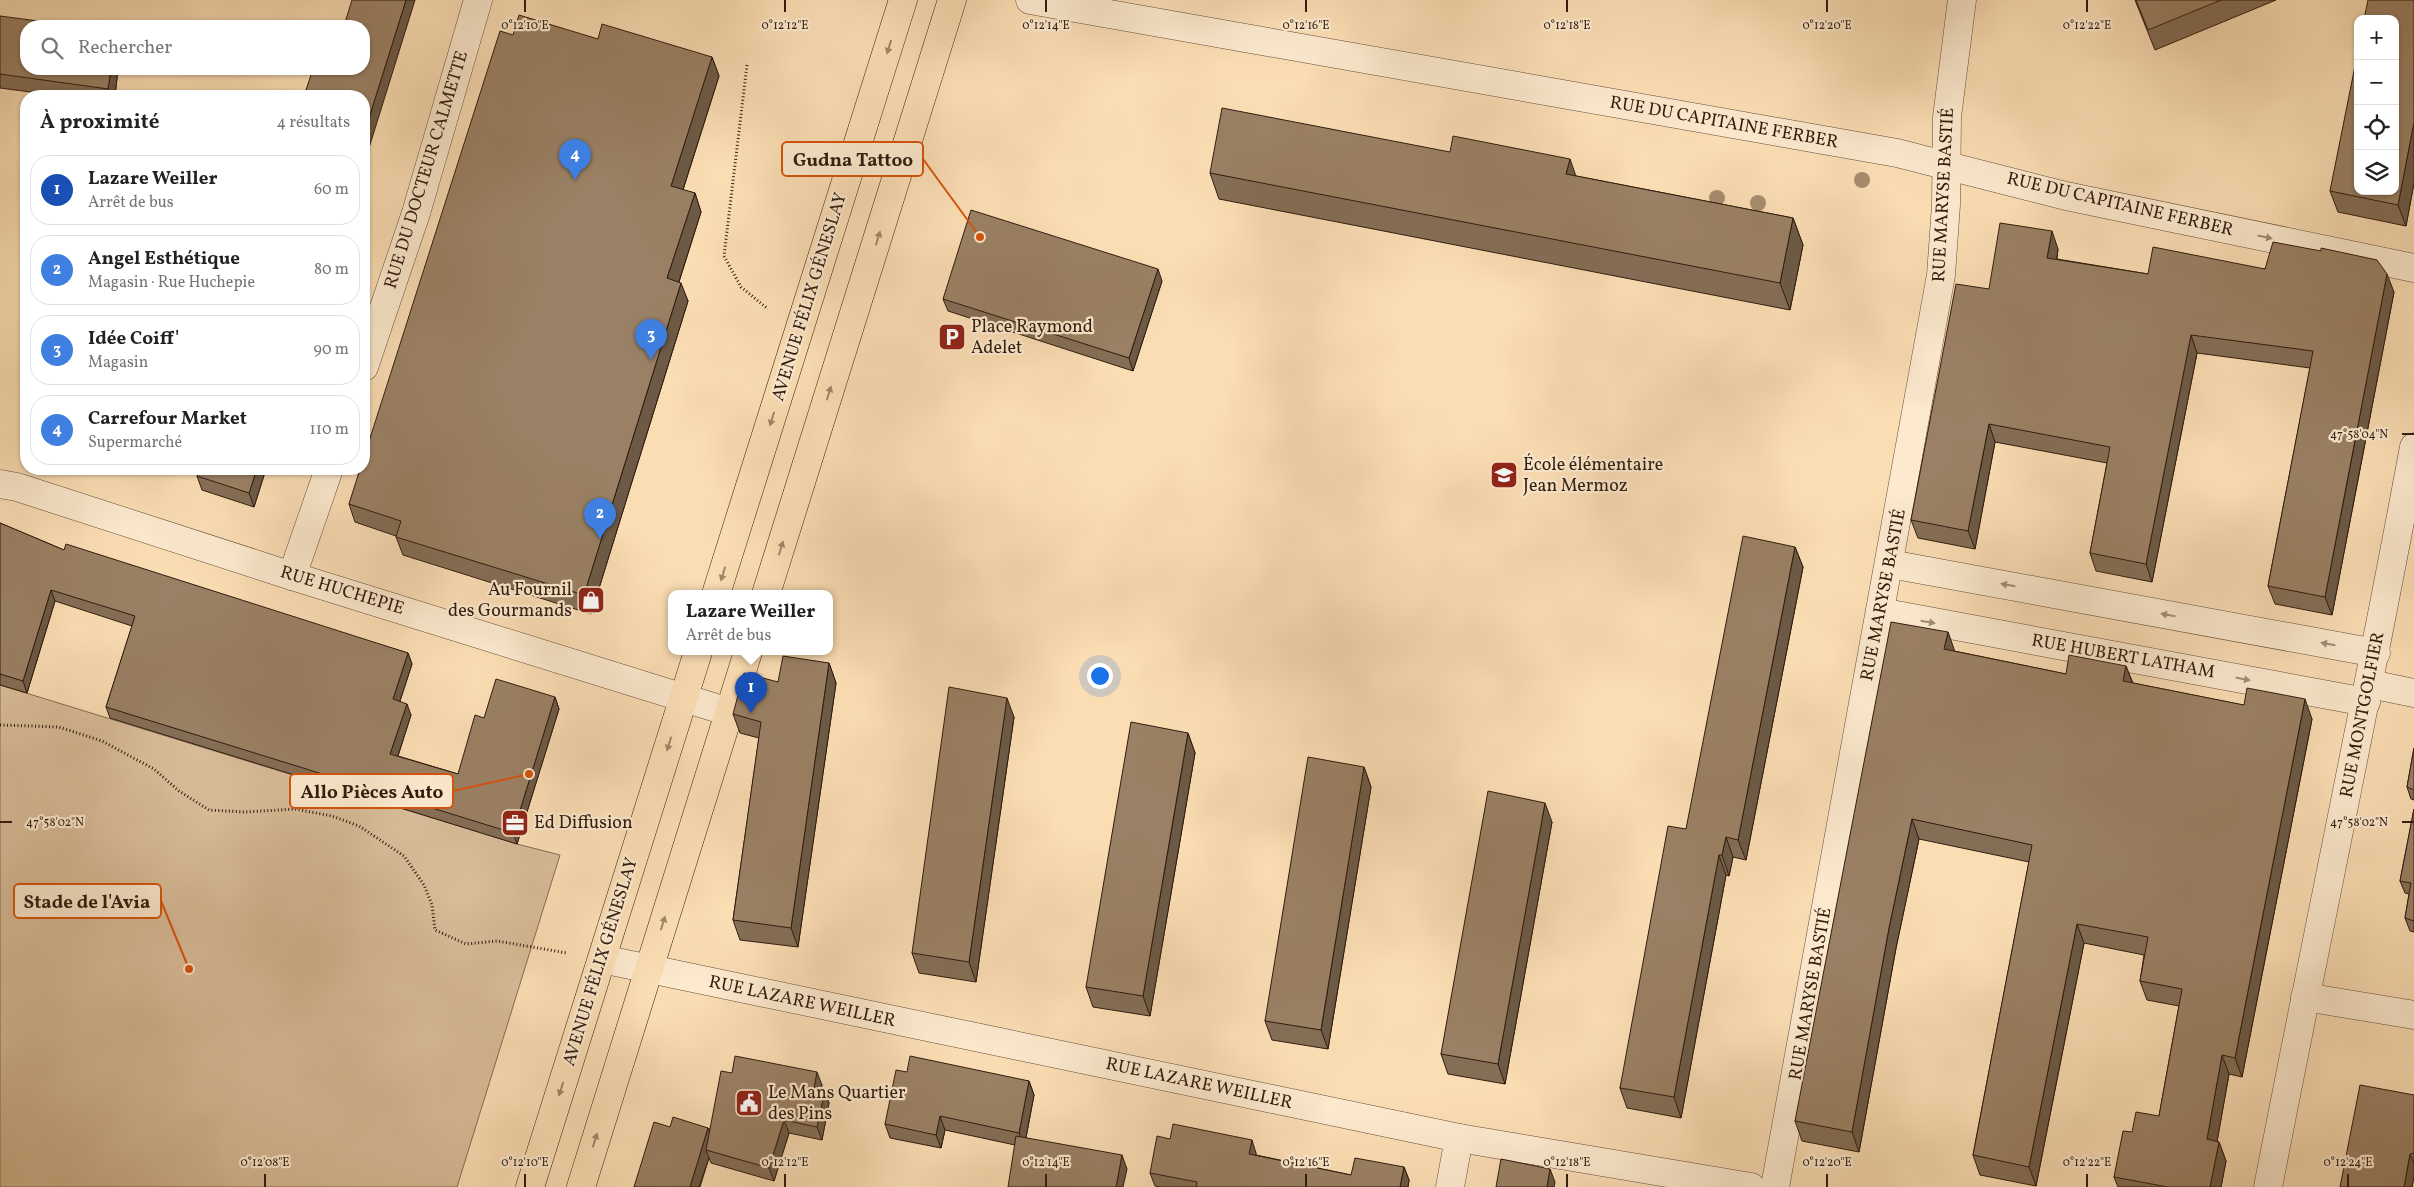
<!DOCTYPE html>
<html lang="fr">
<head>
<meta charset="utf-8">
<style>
  body { margin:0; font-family:Vollkorn,serif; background:#f2f2f2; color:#222 }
  .controls { position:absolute; right:15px; top:15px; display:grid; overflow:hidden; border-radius:10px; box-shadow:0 1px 4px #0004 }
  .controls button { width:45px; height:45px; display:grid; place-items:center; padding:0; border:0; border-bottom:1px solid #e0e0e0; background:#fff; color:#222; font:25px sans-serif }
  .you { position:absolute; left:1099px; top:675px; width:18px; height:18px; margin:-12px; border:4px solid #fff; border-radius:50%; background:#1a73e8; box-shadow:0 0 0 8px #1a73e833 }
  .badge { display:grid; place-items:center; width:32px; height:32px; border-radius:50%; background:#8f2418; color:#fff; font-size:16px; font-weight:700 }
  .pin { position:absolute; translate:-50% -41px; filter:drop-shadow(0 1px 2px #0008) }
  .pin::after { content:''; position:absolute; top:26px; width:18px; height:15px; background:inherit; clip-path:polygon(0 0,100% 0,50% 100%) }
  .popup { position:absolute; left:668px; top:590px; width:165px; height:65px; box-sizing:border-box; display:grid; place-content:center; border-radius:10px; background:#fff; filter:drop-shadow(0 1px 4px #0005); font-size:16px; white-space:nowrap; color:#767676 }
  .popup b { font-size:19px; color:#222 }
  .popup::after { content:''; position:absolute; left:50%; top:100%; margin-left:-10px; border:10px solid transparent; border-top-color:#fff }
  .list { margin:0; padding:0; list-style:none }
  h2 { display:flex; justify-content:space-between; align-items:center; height:65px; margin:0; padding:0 20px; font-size:21px }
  h2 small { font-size:16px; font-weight:400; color:#767676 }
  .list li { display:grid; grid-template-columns:32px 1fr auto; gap:15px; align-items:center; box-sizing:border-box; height:70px; margin:0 10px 10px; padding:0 10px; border:1px solid #e0e0e0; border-radius:20px }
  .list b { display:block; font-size:19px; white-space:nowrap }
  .list p { margin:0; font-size:16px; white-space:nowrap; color:#767676 }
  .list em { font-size:16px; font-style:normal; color:#767676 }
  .icon { flex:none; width:28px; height:28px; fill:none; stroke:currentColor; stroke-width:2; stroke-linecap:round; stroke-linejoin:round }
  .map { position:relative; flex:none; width:2414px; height:1187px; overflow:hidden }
  .search { position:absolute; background:#fff; box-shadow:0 1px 4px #0004; left:20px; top:20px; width:350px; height:55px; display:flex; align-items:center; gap:12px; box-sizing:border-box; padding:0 18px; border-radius:20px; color:#767676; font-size:19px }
  .panel { position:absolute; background:#fff; box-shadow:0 1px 4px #0004; left:20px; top:90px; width:350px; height:385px; border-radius:20px }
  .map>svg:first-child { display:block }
  .green { fill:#d8bc98; stroke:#846c53 }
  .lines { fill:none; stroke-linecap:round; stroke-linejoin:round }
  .minor-casing { stroke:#634c38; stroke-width:29 }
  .primary-casing { stroke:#301b0e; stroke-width:29 }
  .path { stroke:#301b0e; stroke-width:3; stroke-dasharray:1 2.5; stroke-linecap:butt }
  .minor { stroke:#fce9ce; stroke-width:28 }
  .primary { stroke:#fbddb4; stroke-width:28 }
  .tree { fill:#a78d6f }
  .wall { fill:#846e56; stroke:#301b0e }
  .shaded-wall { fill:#6c5a46; stroke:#301b0e }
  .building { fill:#9a8064; stroke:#301b0e }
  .oneway { fill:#a08669 }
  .oneway2 { fill:#a08c78 }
  .ticks { fill:none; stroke:#301b0e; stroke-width:2 }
  .labels { text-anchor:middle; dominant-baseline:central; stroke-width:4.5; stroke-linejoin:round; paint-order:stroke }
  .street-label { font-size:18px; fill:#301b0e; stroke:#fce9ce }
  .poi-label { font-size:18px; fill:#301b0e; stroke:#fce9ce; text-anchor:start }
  .ticks-label { font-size:12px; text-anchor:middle; fill:#301b0e; stroke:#fce9ce; stroke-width:4.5; stroke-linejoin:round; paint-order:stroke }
  .leader { fill:none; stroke:#d6530c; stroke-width:2 }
  .callout-dot { fill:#d6530c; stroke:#fce9ce; stroke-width:2 }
  .callout { fill:#fce9ce; stroke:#d6530c; stroke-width:2 }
  .callout-label { font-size:19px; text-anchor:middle; font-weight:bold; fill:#301b0e }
</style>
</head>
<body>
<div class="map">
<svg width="2414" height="1187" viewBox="0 0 2414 1187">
  <rect width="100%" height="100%" fill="#fbddb4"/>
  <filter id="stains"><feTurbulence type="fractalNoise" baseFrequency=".004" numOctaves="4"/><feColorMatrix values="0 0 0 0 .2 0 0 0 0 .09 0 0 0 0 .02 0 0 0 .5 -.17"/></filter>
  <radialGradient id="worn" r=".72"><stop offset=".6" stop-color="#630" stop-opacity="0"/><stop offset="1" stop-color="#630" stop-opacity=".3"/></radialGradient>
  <path class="green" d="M0,685L517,844L560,855L457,1187H0Z"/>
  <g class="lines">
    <g class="minor-casing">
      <g id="minor">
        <path d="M1030,0L1897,153L2066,196L2414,268"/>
        <path d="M364,367L416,213L478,0"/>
        <path d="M0,484L17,487L292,576L729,712"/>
        <path d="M1890,564L2376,653"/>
        <path d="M292,576L329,469"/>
        <path d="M1880,612L2366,702"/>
        <path d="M2370,684L2414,693"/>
        <path d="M602,959L1459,1138L1751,1187"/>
        <path d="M2305,997L2414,1015"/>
        <path d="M1450,1187L1459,1138"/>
        <path d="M1775,1187L1941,275L1946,205L1947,117L1962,0"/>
        <path d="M2268,1187C2316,940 2368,695 2414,447"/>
      </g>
    </g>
    <g class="primary-casing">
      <g id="primary">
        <path d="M716,594L903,0"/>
        <path d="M766,594L952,0"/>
        <path d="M530,1187L698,652"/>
        <path d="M581,1187L748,652"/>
      </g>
    </g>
    <g class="path">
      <path d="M747,65L724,256L741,287L768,309"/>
      <path d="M0,725L59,727L102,741L154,769L179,791L209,810L245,812L295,809L332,816L359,826L404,856L424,885L432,905L435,930L466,944L497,941L567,953"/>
    </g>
    <use href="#minor" class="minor"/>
    <use href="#primary" class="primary"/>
  </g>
  <g class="tree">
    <circle cx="1862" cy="180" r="8"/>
    <circle cx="1717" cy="198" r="8"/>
    <circle cx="1758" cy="203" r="8"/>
  </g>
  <g class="wall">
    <path d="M2135,0H2276L2155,50Z"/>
    <path d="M2414,0V183L2406,226L2338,212L2330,191Z"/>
    <path d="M0,16L118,69L115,96H61L0,88Z"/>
    <path d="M513,35L598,39L712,57L719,76L683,190L695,193L701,212L679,282L688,301L591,614L403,555L396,537V536L355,522L349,504Z"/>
    <path d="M1210,173L1576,176L1793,218L1803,245L1790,310L1219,199Z"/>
    <path d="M2058,249L2057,259L2148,274L2265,269L2394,292L2332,615L2275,604L2268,586L2310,368L2197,353L2152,582L2096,571L2090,553L2107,463L1995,442L1975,549L1918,538L1911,520L1989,289Z"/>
    <path d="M1162,281L1133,371L948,311L943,299Z"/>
    <path d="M124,469H136L134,472Z"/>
    <path d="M266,469L254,507L202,490L197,476Z"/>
    <path d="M0,523L64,550L408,653L412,664L400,701L411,715L398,756L458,774L484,718L555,697L559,709L517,844L110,718L106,707L132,626L55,601L27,693L0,685Z"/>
    <path d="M1795,547L1803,567L1746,860L1733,857L1729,876L1726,875L1681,1118L1627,1108L1620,1088L1686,829Z"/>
    <path d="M1948,632L1954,651L2066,674L2126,666L2133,683L2312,719L2242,1077L2229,1074L2217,1141L2219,1142L2226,1161L2221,1187H2118L2114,1177L2132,1132L2159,1116L2179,1006L2147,1000L2140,981L2144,955L2084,943L2036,1186L1980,1175L1973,1155L2029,862L1919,839L1896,948L1859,1152L1802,1141L1795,1121Z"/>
    <path d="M829,663L836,683L798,947L740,940L733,920L759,738L740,733L733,714L778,682Z"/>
    <path d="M1014,717L976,982L919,973L912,953Z"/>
    <path d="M1188,733L1195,753L1150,1016L1093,1007L1086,987Z"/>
    <path d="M2414,748V800L2411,799L2407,787Z"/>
    <path d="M1364,767L1371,787L1328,1049L1272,1040L1265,1021Z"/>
    <path d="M2414,809V932L2410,931L2405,918L2409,894L2405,893L2400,881Z"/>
    <path d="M1552,822L1505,1084L1448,1074L1441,1054Z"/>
    <path d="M907,1072L1029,1081L1034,1095L1026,1138L1127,1169L945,1130L941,1148L890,1138L885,1124Z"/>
    <path d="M732,1073L822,1085L821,1089L829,1103L822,1140L789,1133L774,1181L711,1163L709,1158L700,1187H634L670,1127L708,1128L709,1131Z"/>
    <path d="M2414,1095V1176L2412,1187H2340Z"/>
    <path d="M1256,1153V1155L1351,1175L1404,1167L1409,1180L1408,1187H1160L1155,1186L1150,1173Z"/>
  </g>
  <g class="shaded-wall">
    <path d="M406,0H415L364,164V134Z"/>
    <path d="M712,57L719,76L678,205L671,186Z"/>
    <path d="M111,69H118L115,96H111L108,89Z"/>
    <path d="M2414,122V183L2406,226L2398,205Z"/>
    <path d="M1570,159L1579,185L1566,174Z"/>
    <path d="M695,193L701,212L674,297L667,278Z"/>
    <path d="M1793,218L1803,245L1790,310L1780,283Z"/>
    <path d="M2052,231L2058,249L2054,276L2047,258Z"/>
    <path d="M1158,269L1162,281L1133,371L1129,358Z"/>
    <path d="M2387,274L2394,292L2332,615L2325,597Z"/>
    <path d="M681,283L688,301L591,614L584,595Z"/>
    <path d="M2191,335L2197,353L2152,582L2146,564Z"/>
    <path d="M1989,424L1995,442L1975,549L1968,531Z"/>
    <path d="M257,469H266L254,507L249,493Z"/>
    <path d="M1795,547L1803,567L1746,860L1738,840Z"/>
    <path d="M51,590L55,601L27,693L23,681Z"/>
    <path d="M1948,632L1955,652L1944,649Z"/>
    <path d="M408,653L412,664L397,710L393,699Z"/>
    <path d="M829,663L836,683L798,947L791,928Z"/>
    <path d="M2126,666L2133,685L2123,681Z"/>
    <path d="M555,697L559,709L517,844L513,833Z"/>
    <path d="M1007,698L1014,717L976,982L969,962Z"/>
    <path d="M2305,699L2312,719L2242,1077L2235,1058Z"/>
    <path d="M407,704L411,715L395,765L390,754Z"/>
    <path d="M1188,733L1195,753L1150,1016L1143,996Z"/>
    <path d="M1364,767L1371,787L1328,1049L1321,1030Z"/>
    <path d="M1545,803L1552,822L1505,1084L1498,1064Z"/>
    <path d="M1912,819L1919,839L1896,948L1859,1152L1852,1132L1889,928Z"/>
    <path d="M1726,837L1733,857L1729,876L1722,855Z"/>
    <path d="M1719,855L1726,875L1681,1118L1674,1097Z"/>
    <path d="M2077,924L2084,943L2036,1186L2029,1167Z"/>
    <path d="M2222,1055L2229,1074L2214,1159L2207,1139Z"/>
    <path d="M817,1072L822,1085L818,1101L814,1088Z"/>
    <path d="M1029,1081L1034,1095L1024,1147L1019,1133Z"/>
    <path d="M825,1090L829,1103L822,1140L817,1127Z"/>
    <path d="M940,1116L945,1130L941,1148L936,1135Z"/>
    <path d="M784,1120L789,1133L774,1181L769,1168Z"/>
    <path d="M708,1128L714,1142L706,1150L709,1158L699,1187H690Z"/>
    <path d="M1252,1140L1256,1153L1254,1167L1249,1154Z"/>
    <path d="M2219,1142L2226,1161L2221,1187H2210Z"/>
    <path d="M2410,1154L2414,1164V1176L2412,1187H2404Z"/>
    <path d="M1122,1155L1127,1169L1123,1187H1116Z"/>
    <path d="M1404,1167L1409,1180L1408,1187H1400Z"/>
    <path d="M1550,1169L1555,1182L1554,1187H1547Z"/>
  </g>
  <g class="building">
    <path d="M352,0H406L364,134V96H304L313,69H364V26H344Z"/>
    <path d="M2136,0H2221L2148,30Z"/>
    <path d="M2368,0H2414V122L2398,205L2330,191L2358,51V191H2395V19H2364Z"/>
    <path d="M519,15L598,39L602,24L712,57L671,186L695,193L667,278L681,283L584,595L396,537L401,521L349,504L360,469H364V457L500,31L513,35Z"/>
    <path d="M0,16L76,26H26V69H111L108,89L0,74Z"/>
    <path d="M1222,108L1450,152L1453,136L1570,159L1566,174L1793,218L1780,283L1210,173Z"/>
    <path d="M971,210L1158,269L1129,358L943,299Z"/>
    <path d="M2000,223L2052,231L2047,258L2148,274L2153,247L2265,269L2273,242L2321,251V248L2377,260L2387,274L2325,597L2268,586L2313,351L2191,335L2146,564L2090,553L2110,447L1989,424L1968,531L1911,520L1956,284L1989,289Z"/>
    <path d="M200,469H257L249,493L197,476Z"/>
    <path d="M0,523L64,550L66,544L408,653L393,699L407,704L390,754L458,774L475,715L484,718L496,679L555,697L513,833L106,707L135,616L51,590L23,681L0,674Z"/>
    <path d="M1743,536L1795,547L1738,840L1726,837L1722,855H1719L1674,1097L1620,1088L1668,826L1686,829Z"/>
    <path d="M1891,622L1948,632L1944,649L2066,674L2069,655L2126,666L2123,681L2244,705L2247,688L2305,699L2235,1058L2222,1055L2207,1139L2219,1142L2210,1187H2168L2114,1177L2123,1131L2132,1132L2136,1112L2159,1116L2182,989L2140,981L2148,937L2077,924L2029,1167L1973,1155L2032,845L1912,819L1889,928L1852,1132L1795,1121Z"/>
    <path d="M783,656L829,663L791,928L733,920L761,722L733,714L744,673L778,682Z"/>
    <path d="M949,687L1007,698L969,962L912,953Z"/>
    <path d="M1131,722L1188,733L1143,996L1086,987Z"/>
    <path d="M2414,748V790L2407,787Z"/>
    <path d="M1308,757L1364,767L1321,1030L1265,1021Z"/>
    <path d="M1488,791L1545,803L1498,1064L1441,1054Z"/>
    <path d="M2414,809V921L2405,918L2411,883L2400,881Z"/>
    <path d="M735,1056L817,1072L814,1088L825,1090L817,1127L784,1120L769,1168L706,1150L721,1071L732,1073Z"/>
    <path d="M910,1056L1029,1081L1019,1133L940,1116L936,1135L885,1124L896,1070L907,1072Z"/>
    <path d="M2360,1085L2414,1095V1153L2410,1154L2404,1187H2340Z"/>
    <path d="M673,1117L708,1128L690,1187H634L654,1122L670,1127Z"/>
    <path d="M1173,1124L1252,1140L1249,1154L1351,1175L1355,1158L1404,1167L1400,1187H1196L1197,1182L1150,1173L1157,1136L1170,1139Z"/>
    <path d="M1016,1136L1122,1155L1116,1187H1008Z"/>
    <path d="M1501,1159L1550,1169L1547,1187H1496Z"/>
  </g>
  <defs><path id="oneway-solid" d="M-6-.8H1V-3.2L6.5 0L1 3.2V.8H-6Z" transform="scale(1.25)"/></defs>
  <g class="oneway">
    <use href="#oneway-solid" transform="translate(889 47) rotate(107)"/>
    <use href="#oneway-solid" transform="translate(878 238) rotate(-73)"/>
    <use href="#oneway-solid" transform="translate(829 393) rotate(-73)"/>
    <use href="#oneway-solid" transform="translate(772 419) rotate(107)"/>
    <use href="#oneway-solid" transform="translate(781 548) rotate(-73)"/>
    <use href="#oneway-solid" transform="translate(723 574) rotate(107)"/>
    <use href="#oneway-solid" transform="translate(669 744) rotate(107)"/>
    <use href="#oneway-solid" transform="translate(663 923) rotate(-73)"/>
    <use href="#oneway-solid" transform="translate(561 1089) rotate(108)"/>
    <use href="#oneway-solid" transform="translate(595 1140) rotate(-73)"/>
  </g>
  <g class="oneway2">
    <use href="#oneway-solid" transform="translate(2265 237) rotate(12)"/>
    <use href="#oneway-solid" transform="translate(2008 585) rotate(-170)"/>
    <use href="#oneway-solid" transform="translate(2168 615) rotate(-170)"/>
    <use href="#oneway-solid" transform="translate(1928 622) rotate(10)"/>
    <use href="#oneway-solid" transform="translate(2328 644) rotate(-170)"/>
    <use href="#oneway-solid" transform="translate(2243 679) rotate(11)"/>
  </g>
  <path class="ticks" d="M525,0V12M785,0V12M1046,0V12M1306,0V12M1567,0V12M1827,0V12M2087,0V12M2402,434H2414M0,822H12M2402,822H2414M265,1174V1187M525,1174V1187M785,1174V1187M1046,1174V1187M1306,1174V1187M1567,1174V1187M1827,1174V1187M2087,1174V1187M2348,1174V1187"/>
  <defs>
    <g id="parking-square" transform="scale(1.4375)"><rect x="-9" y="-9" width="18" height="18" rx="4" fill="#8f2418" stroke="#fce9ce"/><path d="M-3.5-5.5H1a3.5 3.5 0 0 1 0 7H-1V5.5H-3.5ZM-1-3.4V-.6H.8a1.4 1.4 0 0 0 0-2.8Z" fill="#fff"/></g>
    <g id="school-square" transform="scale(1.4375)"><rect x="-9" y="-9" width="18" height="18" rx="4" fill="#8f2418" stroke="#fce9ce"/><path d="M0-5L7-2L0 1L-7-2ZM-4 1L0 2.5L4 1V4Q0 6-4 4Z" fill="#fff"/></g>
    <g id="shop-square" transform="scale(1.4375)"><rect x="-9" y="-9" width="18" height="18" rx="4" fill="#8f2418" stroke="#fce9ce"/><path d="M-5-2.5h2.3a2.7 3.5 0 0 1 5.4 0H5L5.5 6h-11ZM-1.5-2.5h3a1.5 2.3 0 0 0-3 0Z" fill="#fff"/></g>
    <g id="office-square" transform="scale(1.4375)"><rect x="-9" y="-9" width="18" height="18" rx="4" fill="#8f2418" stroke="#fce9ce"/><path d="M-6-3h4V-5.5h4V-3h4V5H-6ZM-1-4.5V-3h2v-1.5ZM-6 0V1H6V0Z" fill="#fff"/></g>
    <g id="civic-square" transform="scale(1.4375)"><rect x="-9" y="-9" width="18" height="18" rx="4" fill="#8f2418" stroke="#fce9ce"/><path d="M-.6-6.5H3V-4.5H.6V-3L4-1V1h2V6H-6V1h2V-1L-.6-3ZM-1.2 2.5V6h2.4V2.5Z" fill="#fff"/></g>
  </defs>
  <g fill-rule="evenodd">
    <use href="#parking-square" x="952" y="337"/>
    <use href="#school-square" x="1504" y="475"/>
    <use href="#shop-square" x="591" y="600"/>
    <use href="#office-square" x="515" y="823"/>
    <use href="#civic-square" x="749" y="1103"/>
  </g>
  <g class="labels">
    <g class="street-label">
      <text transform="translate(1724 123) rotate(10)">RUE DU CAPITAINE FERBER</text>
      <text transform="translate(427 170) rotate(-73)">RUE DU DOCTEUR CALMETTE</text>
      <text transform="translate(1944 195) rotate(-87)">RUE MARYSE BASTIÉ</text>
      <text transform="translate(2120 205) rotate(13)">RUE DU CAPITAINE FERBER</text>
      <text transform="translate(810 297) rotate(-73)">AVENUE FÉLIX GÉNESLAY</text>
      <text transform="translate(342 591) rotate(17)">RUE HUCHEPIE</text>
      <text transform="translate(1884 595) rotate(-79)">RUE MARYSE BASTIÉ</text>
      <text transform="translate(2123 657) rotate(10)">RUE HUBERT LATHAM</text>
      <text transform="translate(2363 715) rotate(-79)">RUE MONTGOLFIER</text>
      <text transform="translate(601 962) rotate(-73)">AVENUE FÉLIX GÉNESLAY</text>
      <text transform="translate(1811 994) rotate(-80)">RUE MARYSE BASTIÉ</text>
      <text transform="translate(802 1002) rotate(12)">RUE LAZARE WEILLER</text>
      <text transform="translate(1199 1084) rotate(12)">RUE LAZARE WEILLER</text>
    </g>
    <g class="poi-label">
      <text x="971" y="327">Place Raymond<tspan x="971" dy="21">Adelet</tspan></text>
      <text x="1523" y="465">École élémentaire<tspan x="1523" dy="21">Jean Mermoz</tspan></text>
      <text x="572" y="590" text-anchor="end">Au Fournil<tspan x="572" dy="21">des Gourmands</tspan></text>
      <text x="534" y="823">Ed Diffusion</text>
      <text x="768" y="1093">Le Mans Quartier<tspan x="768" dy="21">des Pins</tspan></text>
    </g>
  </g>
  <g class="ticks-label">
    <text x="525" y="29">0°12'10"E</text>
    <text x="785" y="29">0°12'12"E</text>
    <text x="1046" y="29">0°12'14"E</text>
    <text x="1306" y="29">0°12'16"E</text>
    <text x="1567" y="29">0°12'18"E</text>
    <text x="1827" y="29">0°12'20"E</text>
    <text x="2087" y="29">0°12'22"E</text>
    <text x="2359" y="438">47°58'04"N</text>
    <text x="55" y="826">47°58'02"N</text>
    <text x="2359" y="826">47°58'02"N</text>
    <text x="265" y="1166">0°12'08"E</text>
    <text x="525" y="1166">0°12'10"E</text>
    <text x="785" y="1166">0°12'12"E</text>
    <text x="1046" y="1166">0°12'14"E</text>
    <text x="1306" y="1166">0°12'16"E</text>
    <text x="1567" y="1166">0°12'18"E</text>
    <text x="1827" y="1166">0°12'20"E</text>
    <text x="2087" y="1166">0°12'22"E</text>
    <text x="2348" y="1166">0°12'24"E</text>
  </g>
  <path class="leader" d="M980 237L923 159M529 774L453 791M189 969L161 901"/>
  <g class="callout-dot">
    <circle cx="980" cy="237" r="5"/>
    <circle cx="529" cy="774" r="5"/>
    <circle cx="189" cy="969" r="5"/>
  </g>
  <g class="callout">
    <rect x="782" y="142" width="141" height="34" rx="5"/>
    <rect x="290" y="774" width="163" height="34" rx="5"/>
    <rect x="14" y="884" width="147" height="34" rx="5"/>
  </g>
  <g class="callout-label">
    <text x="853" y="166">Gudna Tattoo</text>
    <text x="372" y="798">Allo Pièces Auto</text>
    <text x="87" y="908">Stade de l'Avia</text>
  </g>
  <rect width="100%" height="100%" filter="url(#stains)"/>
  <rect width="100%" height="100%" fill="url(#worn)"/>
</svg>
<div class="controls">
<button>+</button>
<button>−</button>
<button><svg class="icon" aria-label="locate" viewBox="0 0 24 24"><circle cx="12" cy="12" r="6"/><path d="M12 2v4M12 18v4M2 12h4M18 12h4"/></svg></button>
<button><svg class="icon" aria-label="layers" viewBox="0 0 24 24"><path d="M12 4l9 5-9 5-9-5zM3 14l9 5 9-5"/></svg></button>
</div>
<div class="you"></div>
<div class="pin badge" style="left:751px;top:713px;background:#1a4fb4">1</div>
<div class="popup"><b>Lazare Weiller</b>Arrêt de bus</div>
<div class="pin badge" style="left:600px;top:539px;background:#3f7fe0">2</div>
<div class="pin badge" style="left:651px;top:360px;background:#3f7fe0">3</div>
<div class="pin badge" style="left:575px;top:180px;background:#3f7fe0">4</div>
<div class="search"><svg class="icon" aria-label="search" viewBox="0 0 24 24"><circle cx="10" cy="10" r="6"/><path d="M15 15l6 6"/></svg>Rechercher</div>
<section class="panel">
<h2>À proximité<small>4 résultats</small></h2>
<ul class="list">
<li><span class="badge" style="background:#1a4fb4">1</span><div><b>Lazare Weiller</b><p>Arrêt de bus</p></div><em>60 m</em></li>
<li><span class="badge" style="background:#3f7fe0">2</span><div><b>Angel Esthétique</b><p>Magasin · Rue Huchepie</p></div><em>80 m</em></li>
<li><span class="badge" style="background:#3f7fe0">3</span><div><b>Idée Coiff'</b><p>Magasin</p></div><em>90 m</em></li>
<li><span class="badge" style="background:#3f7fe0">4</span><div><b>Carrefour Market</b><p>Supermarché</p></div><em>110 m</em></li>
</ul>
</section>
</div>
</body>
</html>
